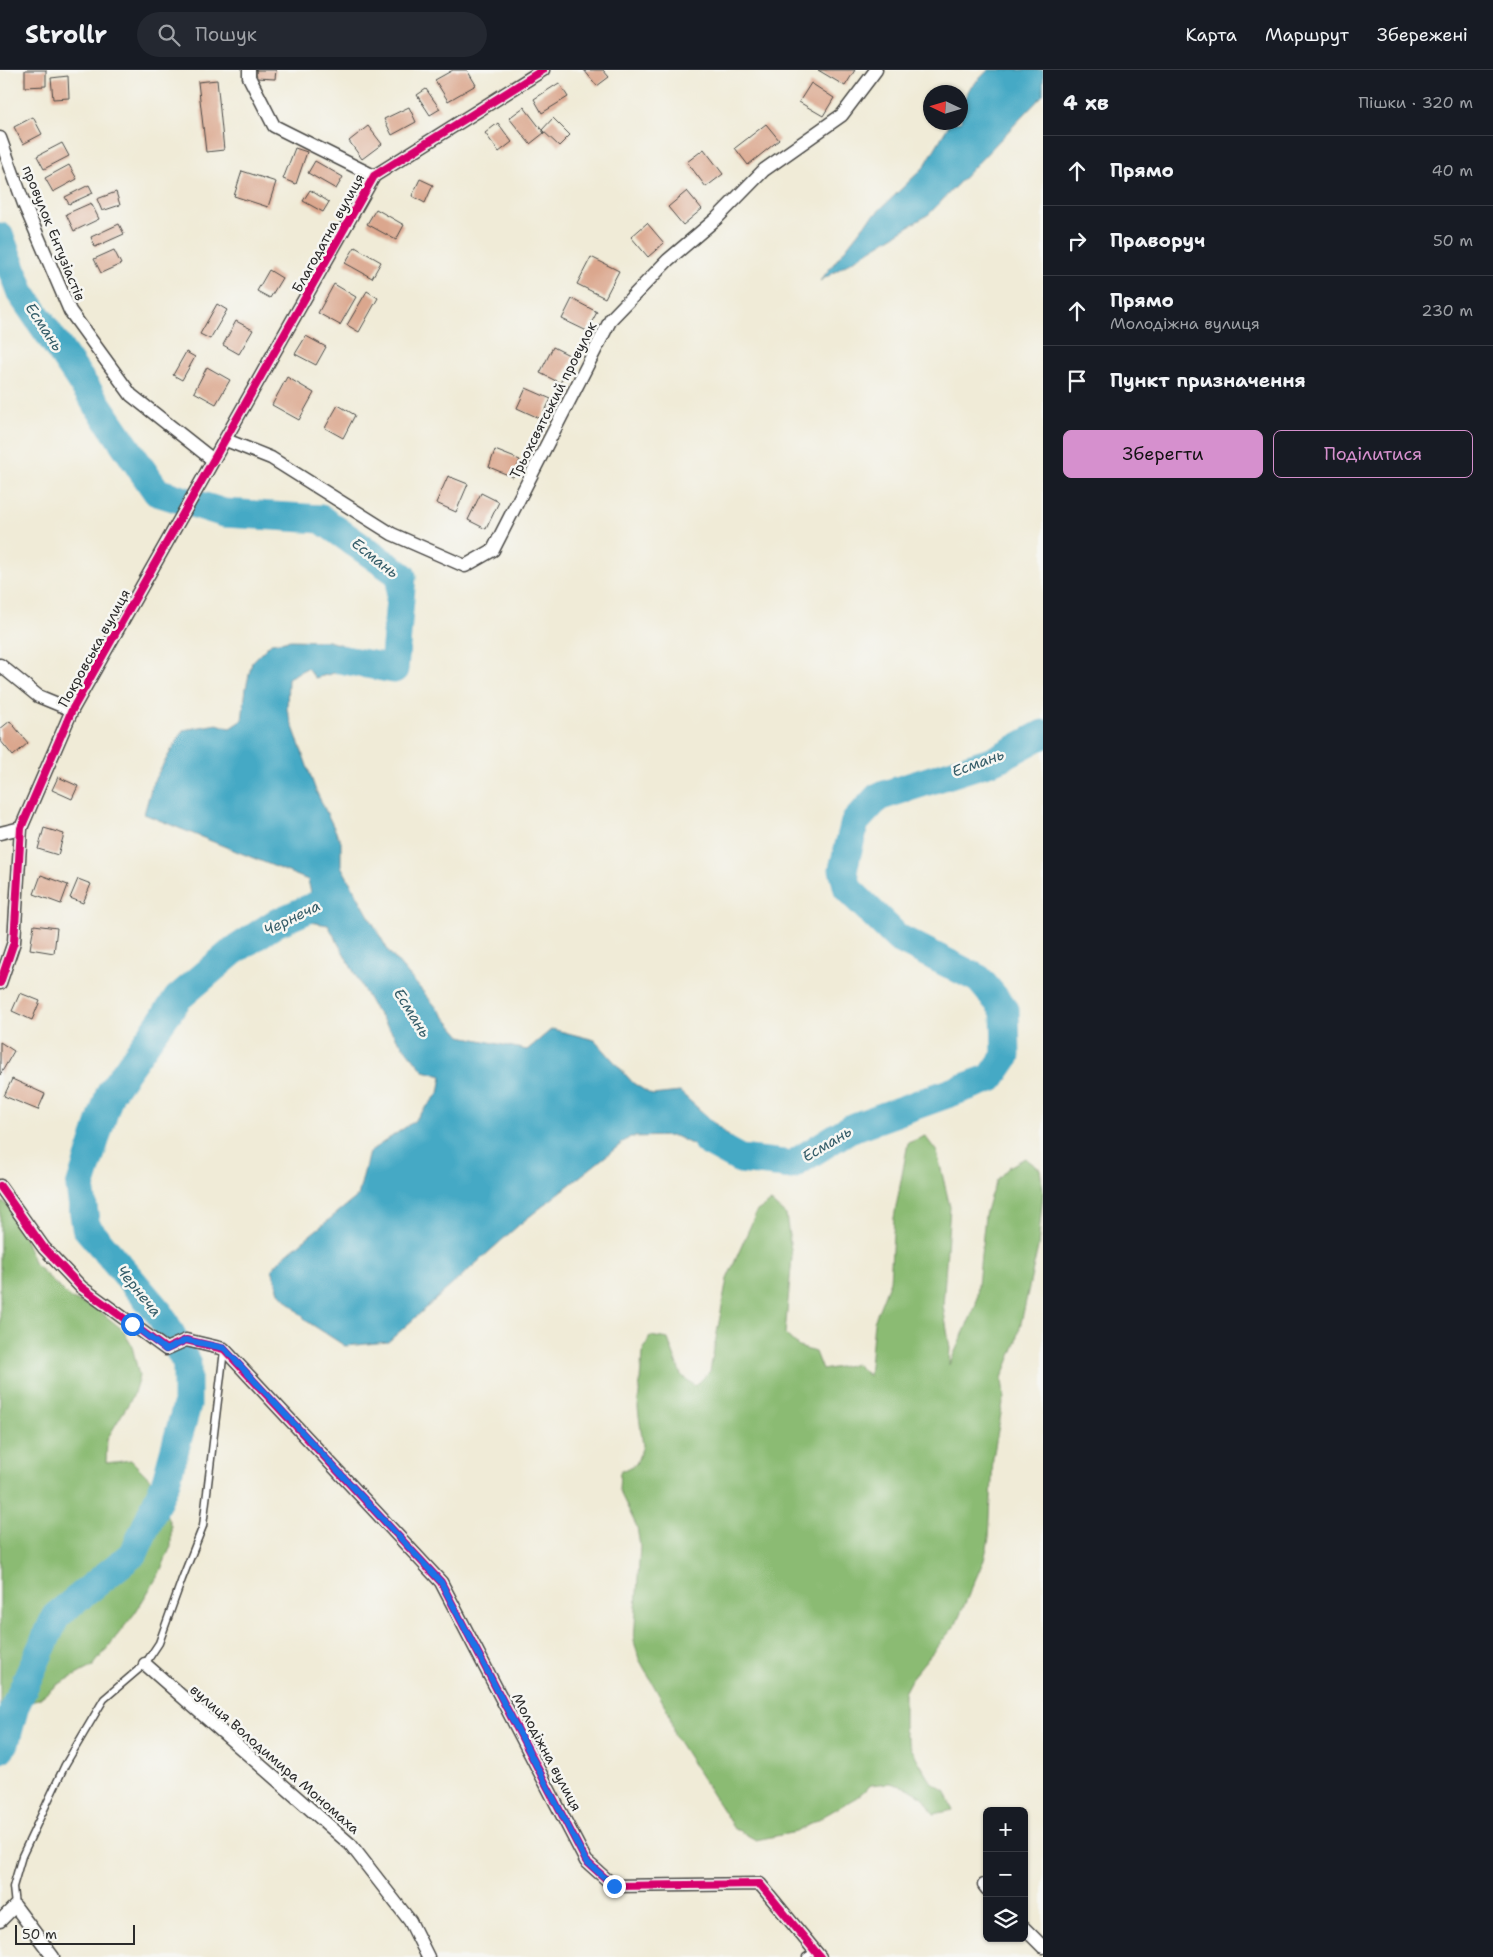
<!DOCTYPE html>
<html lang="uk">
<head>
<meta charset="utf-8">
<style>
  body { margin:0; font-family:"Shantell Sans",sans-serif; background:#242831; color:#f1f3f6 }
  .controls { position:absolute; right:15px; bottom:15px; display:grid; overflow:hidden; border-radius:8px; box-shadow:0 1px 4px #0004 }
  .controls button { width:45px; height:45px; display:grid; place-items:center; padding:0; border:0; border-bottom:1px solid #363941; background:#171b24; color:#f1f3f6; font:25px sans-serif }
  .compass { position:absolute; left:923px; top:15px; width:45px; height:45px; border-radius:50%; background:#171b24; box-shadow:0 1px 4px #0004; rotate:274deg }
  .scale { position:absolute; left:15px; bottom:12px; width:120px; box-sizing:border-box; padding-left:5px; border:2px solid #2b2b2b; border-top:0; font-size:14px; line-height:18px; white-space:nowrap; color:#2b2b2b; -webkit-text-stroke:4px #f6f6f2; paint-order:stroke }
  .stop { position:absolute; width:15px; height:15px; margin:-11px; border:4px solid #1a73e8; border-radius:50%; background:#fff }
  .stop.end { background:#1a73e8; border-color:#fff; box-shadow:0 1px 5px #0008 }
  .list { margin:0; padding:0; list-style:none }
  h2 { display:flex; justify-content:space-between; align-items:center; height:65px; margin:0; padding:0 20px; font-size:21px }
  h2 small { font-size:16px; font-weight:400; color:#9ea1a6 }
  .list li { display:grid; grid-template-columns:32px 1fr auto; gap:15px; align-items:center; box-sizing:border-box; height:70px; padding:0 20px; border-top:1px solid #363941 }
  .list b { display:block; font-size:19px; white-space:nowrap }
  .list p { margin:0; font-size:16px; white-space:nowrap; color:#9ea1a6 }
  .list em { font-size:16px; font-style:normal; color:#9ea1a6 }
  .actions { display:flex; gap:10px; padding:15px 20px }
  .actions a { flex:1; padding:11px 0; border:1px solid #d690ce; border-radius:8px; text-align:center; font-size:18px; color:#d690ce }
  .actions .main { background:#d690ce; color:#111 }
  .icon { flex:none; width:28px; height:28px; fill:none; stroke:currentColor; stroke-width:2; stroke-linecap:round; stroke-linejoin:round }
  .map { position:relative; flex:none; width:1043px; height:1887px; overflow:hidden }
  header { display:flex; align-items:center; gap:30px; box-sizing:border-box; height:70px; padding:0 25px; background:#171b24; border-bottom:1px solid #363941 }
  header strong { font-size:24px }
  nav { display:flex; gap:28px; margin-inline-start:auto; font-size:18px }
  .search { width:350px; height:45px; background:#242831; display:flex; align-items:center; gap:12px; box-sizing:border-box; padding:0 18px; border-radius:28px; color:#9ea1a6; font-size:19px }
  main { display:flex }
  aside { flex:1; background:#171b24 }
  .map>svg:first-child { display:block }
  .forest { fill:#8bbb73; stroke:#5b734f }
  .water { fill:#45a9c5; stroke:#386a78 }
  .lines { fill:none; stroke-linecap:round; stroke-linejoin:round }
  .river { stroke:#45a9c5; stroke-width:29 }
  .building { fill:#dba78e }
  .lane-casing { stroke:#494845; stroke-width:9 }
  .street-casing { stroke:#494845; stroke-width:15 }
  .lane { stroke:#fff; stroke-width:6 }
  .street { stroke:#fff; stroke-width:12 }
  .cycleway-casing { stroke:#f6f6f2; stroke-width:11 }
  .cycleway { stroke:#d6006c; stroke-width:8 }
  .route { stroke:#1a73e8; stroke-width:6 }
  .labels { text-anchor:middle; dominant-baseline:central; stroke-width:5; stroke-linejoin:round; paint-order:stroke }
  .street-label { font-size:14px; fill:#2b2b2b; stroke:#f6f6f2 }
  .water-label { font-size:15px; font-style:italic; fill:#355d69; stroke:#f6f6f2 }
</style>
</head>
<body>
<header>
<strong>Strollr</strong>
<div class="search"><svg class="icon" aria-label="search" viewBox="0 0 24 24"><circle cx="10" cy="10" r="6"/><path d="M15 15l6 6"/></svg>Пошук</div>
<nav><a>Карта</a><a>Маршрут</a><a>Збережені</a></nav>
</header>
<main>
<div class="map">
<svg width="1043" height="1887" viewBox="0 0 1043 1887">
  <rect width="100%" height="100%" fill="#f6f6f2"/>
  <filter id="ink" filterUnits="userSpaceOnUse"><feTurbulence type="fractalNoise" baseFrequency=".02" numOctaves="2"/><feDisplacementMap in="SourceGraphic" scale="10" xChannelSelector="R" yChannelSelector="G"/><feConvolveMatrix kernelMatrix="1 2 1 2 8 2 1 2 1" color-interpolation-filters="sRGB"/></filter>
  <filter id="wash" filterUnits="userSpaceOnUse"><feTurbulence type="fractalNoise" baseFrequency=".0096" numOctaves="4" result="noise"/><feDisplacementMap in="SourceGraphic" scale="20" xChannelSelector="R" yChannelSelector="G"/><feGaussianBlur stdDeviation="1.12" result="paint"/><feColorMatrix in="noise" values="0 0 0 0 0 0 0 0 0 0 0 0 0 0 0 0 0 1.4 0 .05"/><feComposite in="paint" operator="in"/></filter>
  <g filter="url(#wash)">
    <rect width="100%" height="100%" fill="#f0ebd7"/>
    <g class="forest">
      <path d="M925,1066L937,1082L950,1137L943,1236L950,1278L949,1295L976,1235L985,1145L990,1127L997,1110L1009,1097L1025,1088L1040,1099L1043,1121L1038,1177L1017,1271L1002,1308L1004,1327L993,1388L989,1469L984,1490L956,1554L913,1606L904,1623V1660L911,1678L930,1711L946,1722L953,1740L934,1744L923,1727L908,1718L890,1713L871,1715L857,1727L796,1762L756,1770L734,1758L674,1665L669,1643L639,1589L634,1571L640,1476L637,1457L619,1420L620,1402L636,1394L643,1376L638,1338L642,1283L650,1266L668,1269L681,1305L695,1316L710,1301L727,1209L757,1141L771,1132L786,1145L792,1187L785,1264L799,1277L815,1282L822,1300L856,1294L869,1306L874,1252L890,1211L894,1148L908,1073Z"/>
      <path d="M0,1131L11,1136L35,1194L70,1228L98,1240L122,1259L132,1276L139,1306L133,1326L107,1369L106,1393L131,1390L154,1413L171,1456V1476L159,1504L135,1543L93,1596L57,1615L39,1629L0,1637Z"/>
    </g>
    <g class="water">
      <path d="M988,0H1043V25L929,144L820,211L865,154L924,97L950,53L961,52V35L970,18Z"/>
      <path d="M291,570L328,571L352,578L378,596L354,598L315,608L307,598L288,608L287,640L316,721L341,772V796L389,882L461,966L527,980L552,959L595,970L633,1013L652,1025L680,1022L740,1076V1089L712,1084L675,1066L630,1067L520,1154L388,1272L345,1276L308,1252L279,1222L272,1199L283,1187L358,1126L369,1082L413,1052L439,1023L442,1006L424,1001L397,969L372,935L328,855L304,851L314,836L308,810L144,744L153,712L183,660L217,654L230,658L242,650L246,618L252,592L271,573Z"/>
    </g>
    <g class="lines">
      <g class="river">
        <path d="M0,167L21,223L157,422L224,443L321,449L402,506L394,599L339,589"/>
        <path d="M707,1071L740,1089L792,1095L849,1059L991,1008L1006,986L1005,940L979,909L898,868L848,819L843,799L855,752L878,727L997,689L1043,664"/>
        <path d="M0,1679L5,1673L15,1636L56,1546L134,1483L166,1411L187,1335V1294L160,1244L86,1157L80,1117L110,1023L178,928L232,882L276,853L338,826"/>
      </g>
    </g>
    <g id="blocks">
      <g class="building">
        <path d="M25,0H46V16L25,17Z"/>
        <path d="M256,0H276L275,9L256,8Z"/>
        <path d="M453,0H467L476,15L448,31L435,10Z"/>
        <path d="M584,0H603L609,7L597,16Z"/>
        <path d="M818,0H855L845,16Z"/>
        <path d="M68,6L69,28L53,29L51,8Z"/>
        <path d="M217,10L224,80L206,82L198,12Z"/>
        <path d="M559,13L568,27L542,43L534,29Z"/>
        <path d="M811,13L834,28L823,46L799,32Z"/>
        <path d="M426,19L440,39L430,45L417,25Z"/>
        <path d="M409,37L416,52L392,65L384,49Z"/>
        <path d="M524,37L544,63L530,74L509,48Z"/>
        <path d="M33,47L42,64L23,74L14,57Z"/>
        <path d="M553,48L570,65L559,76L542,60Z"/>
        <path d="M498,53L512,72L499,82L485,63Z"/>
        <path d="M766,54L779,70L748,95L735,78Z"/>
        <path d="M368,56L382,74L362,89L349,71Z"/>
        <path d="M62,73L69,86L44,99L37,86Z"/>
        <path d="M295,78L307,82L296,114L283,109Z"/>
        <path d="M704,79L723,104L706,117L687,92Z"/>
        <path d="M315,91L343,107L336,119L308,103Z"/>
        <path d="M69,95L77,109L53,122L45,108Z"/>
        <path d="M242,101L276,112L268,137L234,126Z"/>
        <path d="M420,109L433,115L425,133L412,126Z"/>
        <path d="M89,115L93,123L69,134L65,127Z"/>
        <path d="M310,120L329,132L323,142L303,131Z"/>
        <path d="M687,121L702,139L683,155L668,137Z"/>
        <path d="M116,122L120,135L102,141L97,129Z"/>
        <path d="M91,133L99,149L74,161L66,144Z"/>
        <path d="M376,139L404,155L396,170L367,154Z"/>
        <path d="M647,153L664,173L648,187L631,167Z"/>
        <path d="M119,154L124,164L95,177L91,167Z"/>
        <path d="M355,177L381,192L372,208L345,193Z"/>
        <path d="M114,180L121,194L101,203L94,189Z"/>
        <path d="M591,187L619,201L605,228L577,214Z"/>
        <path d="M269,200L282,208L270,228L257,221Z"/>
        <path d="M334,214L356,227L340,255L318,243Z"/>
        <path d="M367,221L378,228L359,262L347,255Z"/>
        <path d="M572,229L597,242L587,261L562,249Z"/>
        <path d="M217,234L227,240L210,269L200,264Z"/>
        <path d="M236,251L253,260L239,284L223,275Z"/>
        <path d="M306,266L326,277L316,295L295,284Z"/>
        <path d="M553,277L573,287L560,313L540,303Z"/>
        <path d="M186,282L195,287L182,310L173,305Z"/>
        <path d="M207,297L230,310L216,334L194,322Z"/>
        <path d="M287,307L314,323L299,350L272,335Z"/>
        <path d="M526,318L551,329L541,349L517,338Z"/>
        <path d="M338,335L355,345L343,368L325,358Z"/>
        <path d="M495,380L520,390L513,407L489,397Z"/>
        <path d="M448,406L468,414L456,442L436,433Z"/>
        <path d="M481,423L499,432L486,459L468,450Z"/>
        <path d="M10,651L28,673L13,686L0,670V659Z"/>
        <path d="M58,707L78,716L72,729L52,720Z"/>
        <path d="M44,758L64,764L58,785L38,779Z"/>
        <path d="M41,805L68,815L61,834L34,824Z"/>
        <path d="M78,809L91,814L83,833L70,828Z"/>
        <path d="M34,855L57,858L54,883L30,879Z"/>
        <path d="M20,923L40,931L32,950L12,941Z"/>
        <path d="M0,972L14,981L0,1005Z"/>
        <path d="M12,1009L45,1024L38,1040L4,1026Z"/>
      </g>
    </g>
  </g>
  <g filter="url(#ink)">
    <use href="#blocks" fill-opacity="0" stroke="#494845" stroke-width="1"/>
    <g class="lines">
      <g class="lane-casing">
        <g id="lane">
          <path d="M15,1836L13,1817L22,1786L65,1695L104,1629L145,1594L159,1573L182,1509L203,1456L224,1280"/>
          <path d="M806,1887L815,1881"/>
        </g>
      </g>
      <g class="street-casing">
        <g id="street">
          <path d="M249,0V7L274,56L374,106"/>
          <path d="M0,68L24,134L70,241L131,325L213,390"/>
          <path d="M226,370L271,388L392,464L465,496L493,480L611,249L668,190L716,149L764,100L842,45L876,0"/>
          <path d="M0,595L38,626L72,640"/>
          <path d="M0,763L21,758"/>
          <path d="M0,913L14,872L21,758L72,640L374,106L543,0"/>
          <path d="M0,1116L44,1178L81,1217L166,1279L186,1270L224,1279L441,1512L586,1791L614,1816L760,1814L820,1887"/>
          <path d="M145,1594L351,1775L410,1851L428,1887"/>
          <path d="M984,1815L987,1819"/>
          <path d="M0,1851L15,1836L53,1887"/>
          <path d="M1024,1858L1043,1877"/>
        </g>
      </g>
      <use href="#lane" class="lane"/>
      <use href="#street" class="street"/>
      <g class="cycleway-casing">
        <g id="cycleway">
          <path d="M0,913L14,872L21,758L72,640L374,106L543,0"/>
          <path d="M0,1116L44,1178L81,1217L166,1279L186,1270L224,1279L441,1512L586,1791L614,1816L760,1814L820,1887"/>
        </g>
      </g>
      <use href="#cycleway" class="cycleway"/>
    </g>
  </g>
  <g class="lines" filter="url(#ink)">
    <path class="route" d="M132,1254L166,1280L186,1270L224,1278L441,1512L586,1791L614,1816"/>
  </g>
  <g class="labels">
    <g class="street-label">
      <text transform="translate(54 163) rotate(68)">провулок Ентузіастів</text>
      <text transform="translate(328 163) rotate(-61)">Благодатна вулиця</text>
      <text transform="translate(553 330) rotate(-63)">Трьохсвятський провулок</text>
      <text transform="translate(94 578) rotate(-61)">Покровська вулиця</text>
      <text transform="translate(547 1682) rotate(62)">Молодіжна вулиця</text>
      <text transform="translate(275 1689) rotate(41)">вулиця Володимира Мономаха</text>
    </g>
    <g class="water-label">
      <text transform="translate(44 257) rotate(56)">Есмань</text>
      <text transform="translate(375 488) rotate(38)">Есмань</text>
      <text transform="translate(978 693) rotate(-20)">Есмань</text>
      <text transform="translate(292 848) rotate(-26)">Чернеча</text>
      <text transform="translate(412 943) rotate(58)">Есмань</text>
      <text transform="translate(827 1074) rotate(-31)">Есмань</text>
      <text transform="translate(139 1221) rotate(51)">Чернеча</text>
    </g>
  </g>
</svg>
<div class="controls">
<button>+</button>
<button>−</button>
<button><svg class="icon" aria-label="layers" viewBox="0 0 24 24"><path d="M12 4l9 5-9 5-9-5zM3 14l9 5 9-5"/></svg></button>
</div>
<svg class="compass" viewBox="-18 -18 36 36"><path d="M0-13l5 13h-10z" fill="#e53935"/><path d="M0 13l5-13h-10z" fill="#9ea1a6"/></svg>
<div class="scale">50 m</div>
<div class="stop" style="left:132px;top:1254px"></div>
<div class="stop end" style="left:614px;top:1816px"></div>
</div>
<aside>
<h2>4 хв<small>Пішки · 320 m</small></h2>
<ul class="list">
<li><svg class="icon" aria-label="ahead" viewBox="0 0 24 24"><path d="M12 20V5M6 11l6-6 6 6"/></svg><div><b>Прямо</b></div><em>40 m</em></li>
<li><svg class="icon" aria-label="right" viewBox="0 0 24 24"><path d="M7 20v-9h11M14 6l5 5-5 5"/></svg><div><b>Праворуч</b></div><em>50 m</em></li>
<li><svg class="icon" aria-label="ahead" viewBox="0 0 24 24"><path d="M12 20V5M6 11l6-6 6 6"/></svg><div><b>Прямо</b><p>Молодіжна вулиця</p></div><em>230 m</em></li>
<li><svg class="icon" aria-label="arrive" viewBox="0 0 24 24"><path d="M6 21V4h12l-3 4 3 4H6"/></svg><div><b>Пункт призначення</b></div></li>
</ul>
<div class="actions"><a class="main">Зберегти</a><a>Поділитися</a></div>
</aside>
</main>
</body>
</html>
